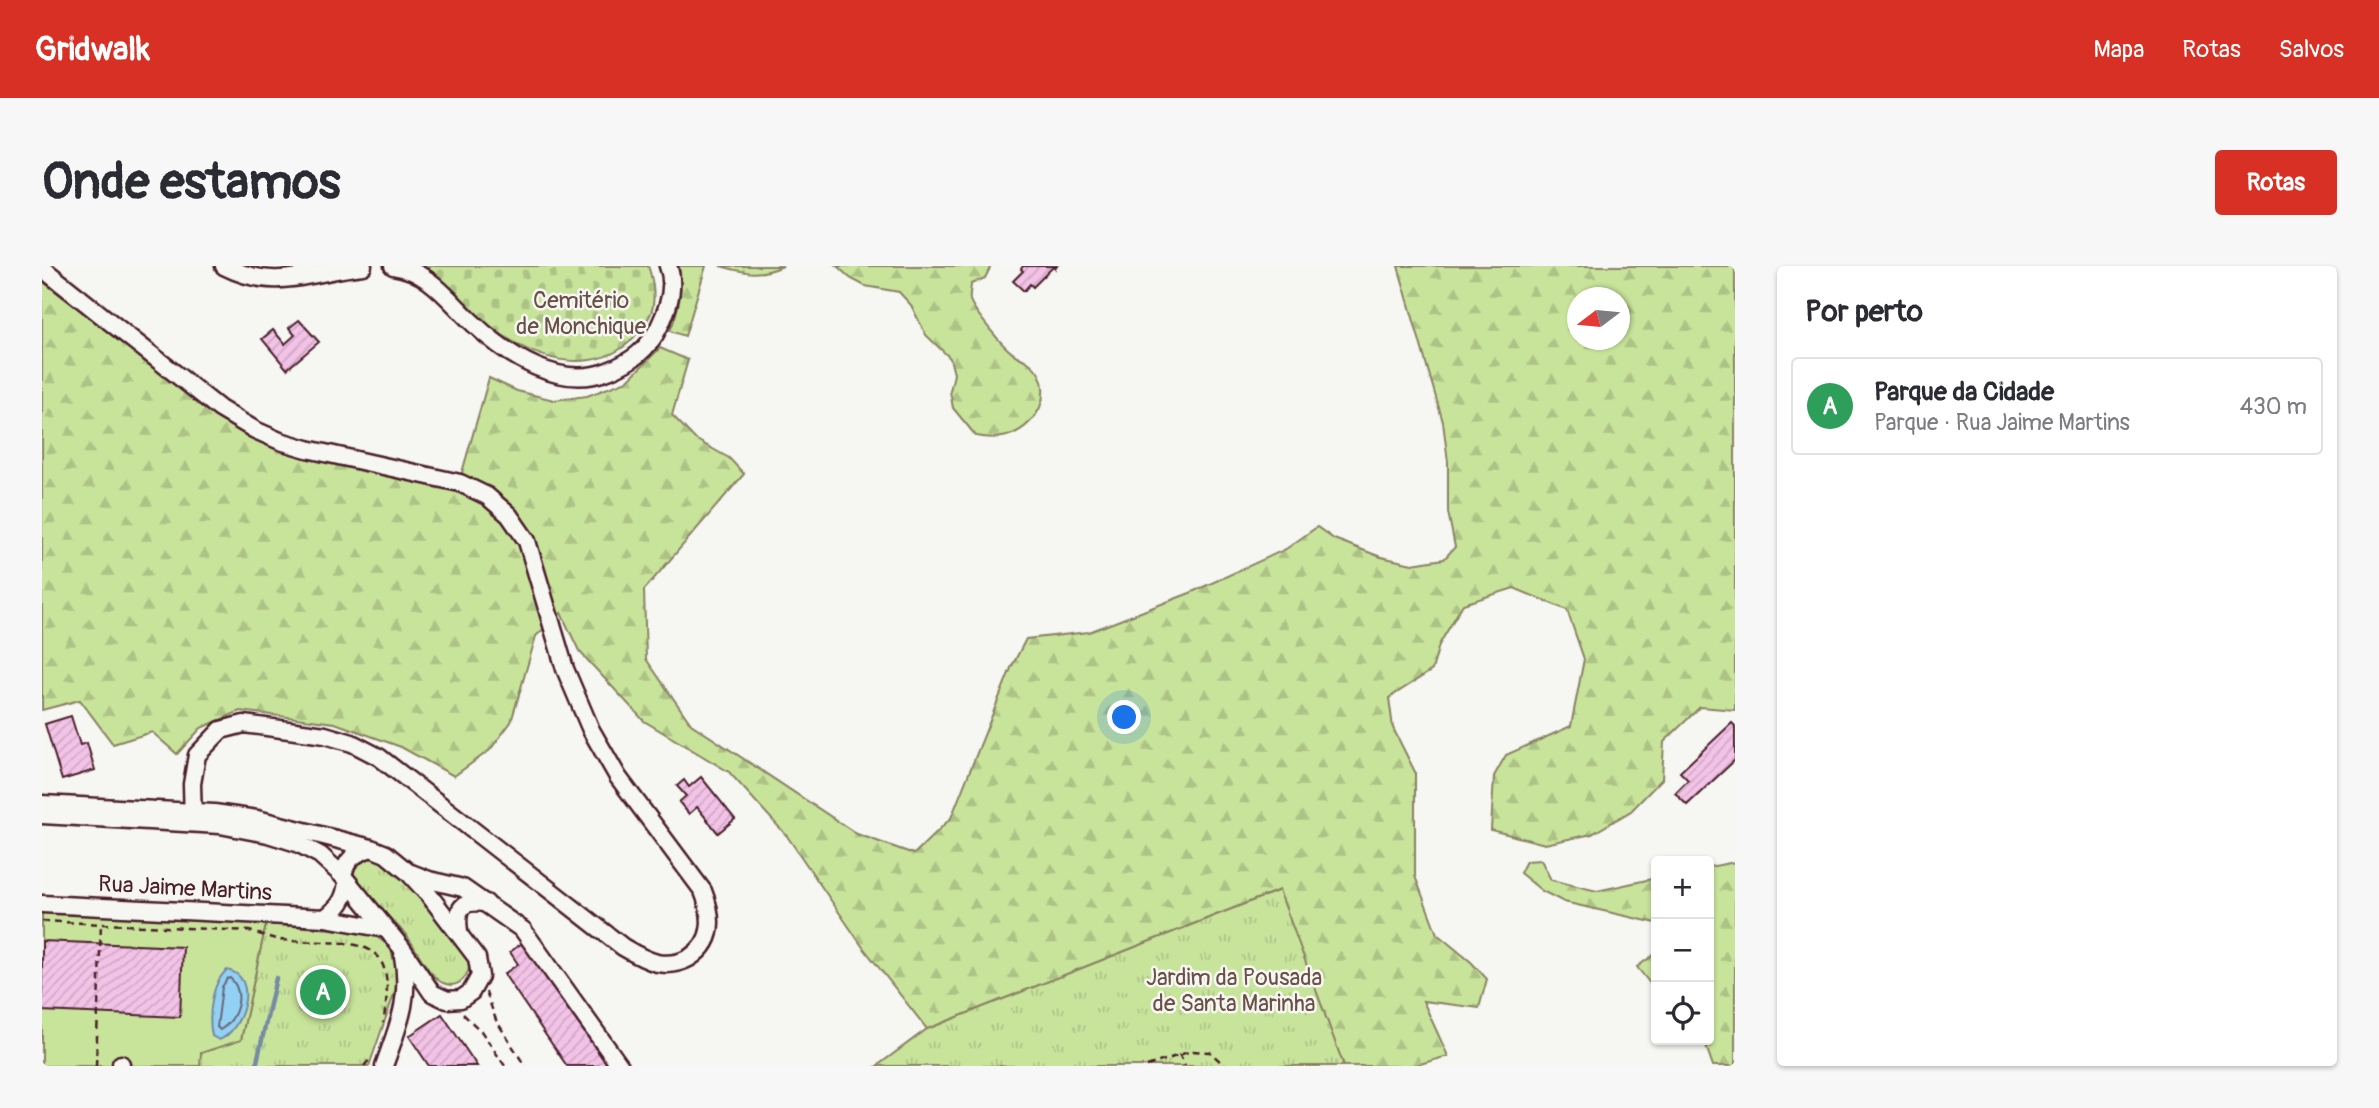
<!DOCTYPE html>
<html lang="pt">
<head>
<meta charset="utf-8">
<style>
  body { margin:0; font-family:Pangolin,sans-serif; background:#f7f7f7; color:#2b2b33 }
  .controls { position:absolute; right:21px; bottom:21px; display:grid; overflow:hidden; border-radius:7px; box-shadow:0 2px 5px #0004 }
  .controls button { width:63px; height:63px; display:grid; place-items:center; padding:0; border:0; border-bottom:2px solid #e1e1e2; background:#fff; color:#2b2b33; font:35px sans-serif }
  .compass { position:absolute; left:1525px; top:21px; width:63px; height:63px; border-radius:50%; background:#fff; box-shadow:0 2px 5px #0004; rotate:254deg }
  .you { position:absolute; left:1083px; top:452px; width:24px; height:24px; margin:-18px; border:5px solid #fff; border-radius:50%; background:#1a73e8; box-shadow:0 0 0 10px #1a73e833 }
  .badge { display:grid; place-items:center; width:46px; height:46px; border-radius:50%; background:#d93025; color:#fff; font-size:23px; font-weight:700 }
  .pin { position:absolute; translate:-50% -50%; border:4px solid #fff; box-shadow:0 2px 7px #0006 }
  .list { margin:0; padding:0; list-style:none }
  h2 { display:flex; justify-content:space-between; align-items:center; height:91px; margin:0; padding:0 28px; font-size:30px }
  h2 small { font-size:23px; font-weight:400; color:#7c7c81 }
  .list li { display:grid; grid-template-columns:46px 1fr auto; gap:21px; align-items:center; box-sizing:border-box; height:98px; margin:0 14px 14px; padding:0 14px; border:2px solid #e1e1e2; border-radius:7px }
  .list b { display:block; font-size:26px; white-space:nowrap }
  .list p { margin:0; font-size:23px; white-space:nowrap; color:#7c7c81 }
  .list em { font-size:23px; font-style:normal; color:#7c7c81 }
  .icon { flex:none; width:38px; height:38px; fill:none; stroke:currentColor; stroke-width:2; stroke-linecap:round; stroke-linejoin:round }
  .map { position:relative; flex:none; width:1693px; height:800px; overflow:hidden; border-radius:7px }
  header { display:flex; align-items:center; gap:42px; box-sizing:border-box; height:98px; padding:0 35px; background:#d93025; color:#fff }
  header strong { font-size:33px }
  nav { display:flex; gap:38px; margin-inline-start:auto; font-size:24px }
  .intro { display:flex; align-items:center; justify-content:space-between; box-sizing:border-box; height:168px; padding:0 42px }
  h1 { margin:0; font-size:49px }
  .button { padding:18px 32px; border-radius:7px; background:#d93025; color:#fff; font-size:24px; font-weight:700 }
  main { display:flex; gap:42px; padding:0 42px }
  aside { flex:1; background:#fff; border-radius:7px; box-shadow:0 2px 5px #0004 }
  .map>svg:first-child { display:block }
  .grass { fill:url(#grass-tufts); stroke:#898263; stroke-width:2 }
  .forest { fill:url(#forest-firs); stroke:#898263; stroke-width:2; fill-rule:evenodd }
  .cemetery { fill:url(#cemetery-stones); stroke:#898263; stroke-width:2 }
  .pitch { fill:#c8e49b; stroke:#898263; stroke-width:2 }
  .water { fill:#92d1f3; stroke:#758aa3; stroke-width:2 }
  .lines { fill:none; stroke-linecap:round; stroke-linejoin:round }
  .shore { stroke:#67667b; stroke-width:2 }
  .stream { stroke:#758aa3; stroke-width:4.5 }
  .building { fill:url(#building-hatch); stroke:#4a1f2b; stroke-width:2 }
  .minor-casing { stroke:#4a1f2b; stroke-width:21 }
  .path { stroke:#4a1f2b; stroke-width:2.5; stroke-dasharray:7 5; stroke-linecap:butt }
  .minor { stroke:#f6f6f2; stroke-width:16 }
  .labels { text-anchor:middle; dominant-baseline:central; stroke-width:5; stroke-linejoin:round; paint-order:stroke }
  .park-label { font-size:23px; fill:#6a5047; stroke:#f6f6f2 }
  .street-label { font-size:23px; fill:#4a1f2b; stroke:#f6f6f2 }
</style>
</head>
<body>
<header>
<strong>Gridwalk</strong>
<nav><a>Mapa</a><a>Rotas</a><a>Salvos</a></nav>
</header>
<div class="intro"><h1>Onde estamos</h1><a class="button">Rotas</a></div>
<main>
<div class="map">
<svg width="1693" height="800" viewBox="0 0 1693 800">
  <defs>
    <pattern id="grass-tufts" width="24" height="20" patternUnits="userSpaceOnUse" patternTransform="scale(1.75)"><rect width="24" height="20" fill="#c8e49b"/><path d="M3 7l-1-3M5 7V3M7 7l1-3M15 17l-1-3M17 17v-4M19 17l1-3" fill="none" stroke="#adc386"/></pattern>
    <pattern id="forest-firs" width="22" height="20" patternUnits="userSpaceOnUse" patternTransform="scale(1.75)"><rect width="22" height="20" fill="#c8e49b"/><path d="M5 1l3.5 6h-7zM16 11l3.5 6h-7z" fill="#adc386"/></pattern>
    <pattern id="cemetery-stones" width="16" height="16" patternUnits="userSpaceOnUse" patternTransform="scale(1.75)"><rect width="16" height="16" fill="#c8e49b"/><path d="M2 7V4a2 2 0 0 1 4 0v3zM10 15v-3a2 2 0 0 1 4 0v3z" fill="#adc386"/></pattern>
    <pattern id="building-hatch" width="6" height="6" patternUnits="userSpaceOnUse" patternTransform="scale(1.75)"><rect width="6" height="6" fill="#f2c3e6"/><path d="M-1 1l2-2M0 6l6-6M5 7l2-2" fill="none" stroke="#d1a7c5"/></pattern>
  </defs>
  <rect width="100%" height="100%" fill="#f6f6f2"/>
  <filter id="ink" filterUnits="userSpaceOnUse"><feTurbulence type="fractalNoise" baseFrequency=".0143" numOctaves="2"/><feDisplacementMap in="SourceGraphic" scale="14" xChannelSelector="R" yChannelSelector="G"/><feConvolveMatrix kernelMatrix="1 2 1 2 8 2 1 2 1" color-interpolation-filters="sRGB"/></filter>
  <g filter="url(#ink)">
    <g class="grass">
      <path d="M334,590L371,621L427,694C429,709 417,724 401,717C388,712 374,682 365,670C356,659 315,621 313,614C308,598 321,592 334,590Z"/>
      <path d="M1238,624L1302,800H835L885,763Z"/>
      <path d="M224,658L327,666L348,680L357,714L327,800H158V787L199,774Z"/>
    </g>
    <g class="forest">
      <path d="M637,0H664L643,70L628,65C637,43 641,24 637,0Z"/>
      <path d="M678,0H741C716,11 703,7 678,0Z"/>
      <path d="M795,0H949L943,12L929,18C929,22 927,30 928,34C931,44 959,78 968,85C973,90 980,92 986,96C1007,111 1005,139 988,156C972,172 955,174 934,170L911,142L908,125L912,108L908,92L884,69L869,39L857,26L823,20L808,12Z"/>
      <path d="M1356,0H1693V444L1658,441L1622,476L1620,513L1589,545L1550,568L1503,578L1449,564L1452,510L1464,489L1529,460L1542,393L1525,344L1472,322L1421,338L1397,379L1390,404L1347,432L1351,462L1373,506V610L1395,668L1429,696L1445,713L1437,742L1381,735L1406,790L1371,800H1302L1237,624L885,763L820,680L745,570L687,506L602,455L537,385L519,347L494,370L469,456L448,484L412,510L359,481L293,457L198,445L159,462L135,488L110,466L71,478L38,434L0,444V15L191,162L252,189L417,217L447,112L475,125L512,134L545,130L585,115L618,82L646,94L630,149L653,173L687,192L702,208L602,324L604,393L649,458L815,568L872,588L909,552L969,402L984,373L1047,366L1148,327L1244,283L1275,261L1292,273L1339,291L1370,298L1402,293L1413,281L1406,246V196L1401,156ZM1535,32H1577V74H1535Z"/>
      <path d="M1499,594L1509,614L1555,625L1614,612V657L1522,636L1500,625L1478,607L1484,595Z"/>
      <path d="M1693,596V800H1671L1662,774H1667V601Z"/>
      <path d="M1614,687V725L1595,701Z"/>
    </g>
    <path class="cemetery" d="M376,0H606C611,13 614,34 609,47C607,53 600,60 597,65C585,82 568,91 548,94C481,103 430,45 386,3Z"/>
    <path class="pitch" d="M0,644L224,658L199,774L159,787L158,800H0Z"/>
    <path class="water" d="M185,704C218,710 201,765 177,774L170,770C166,751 169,717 185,704Z"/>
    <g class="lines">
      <path class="shore" d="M188,712C204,727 195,754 178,764L175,761L180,721L185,713Z"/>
      <path class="stream" d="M214,800L234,712"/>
    </g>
    <g class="building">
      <path d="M981,0H1015L1013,3L1011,1L991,21L988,18L982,25L971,15L981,5L979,3Z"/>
      <path d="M257,54L277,76L245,103L220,73L231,64L243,78L253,69L247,62Z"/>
      <path d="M29,450L38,479L45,477L53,504L20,514L3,458Z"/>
      <path d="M1690,457L1693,460V494L1645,539L1633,527L1646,514L1638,506Z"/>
      <path d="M659,511L693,553L676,567L655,541L647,548L637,536L644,530L635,520L642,514L647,521Z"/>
      <path d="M0,675L141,681L138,751L0,745Z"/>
      <path d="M480,677L566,800H525L462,708L476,698L468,686Z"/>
      <path d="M400,748L435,800H387L367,770Z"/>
    </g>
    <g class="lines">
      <g class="minor-casing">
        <g id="minor">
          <path d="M182,0C236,27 268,5 321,0"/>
          <path d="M351,0C388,5 407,35 432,58C466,90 518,124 566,105C589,96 606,84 617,61C626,43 634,20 626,0"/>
          <path d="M0,2L178,143L213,164L238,175L265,183L418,217L445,230L467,249L485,275L523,403L549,464L576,511L661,625C671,650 673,676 647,692C638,697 626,699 615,697C603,694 591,687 581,681L337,491L310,477L283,469L202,458L179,464L155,489L150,518L151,557"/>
          <path d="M0,538L172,547L215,553L329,582L344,588L366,606L387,629L435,692L438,710L429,726L419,733L405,734L390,727L359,681L301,610C304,593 312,588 329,582"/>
          <path d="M0,549L178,559L226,568L255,577L278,589L301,610"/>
          <path d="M369,607L387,614L421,622L481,664L578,800"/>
          <path d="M0,638L283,652L344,663"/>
          <path d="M283,652C297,641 303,634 305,616"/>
          <path d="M417,666C414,642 419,634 444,637"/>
          <path d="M79,800V798"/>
          <path d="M342,800C356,760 369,734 361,690"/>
        </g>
      </g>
      <g class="path">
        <path d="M0,655L207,665C218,668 228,672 239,674C306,681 360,659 341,757"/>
        <path d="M444,726L454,754L483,800"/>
        <path d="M421,748L439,765L463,800"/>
        <path d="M1137,788L1143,800"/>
        <path d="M54,800L59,657"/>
        <path d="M322,800L329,792"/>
        <path d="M1105,800L1149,785L1168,786L1183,800"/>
      </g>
      <use href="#minor" class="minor"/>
    </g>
  </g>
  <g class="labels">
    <g class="park-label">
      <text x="539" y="34">Cemitério<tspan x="539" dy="26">de Monchique</tspan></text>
      <text x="1192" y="711">Jardim da Pousada<tspan x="1192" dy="26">de Santa Marinha</tspan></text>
    </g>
    <g class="street-label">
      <text transform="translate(143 622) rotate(3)">Rua Jaime Martins</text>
    </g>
  </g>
</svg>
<div class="controls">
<button>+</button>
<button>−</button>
<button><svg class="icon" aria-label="locate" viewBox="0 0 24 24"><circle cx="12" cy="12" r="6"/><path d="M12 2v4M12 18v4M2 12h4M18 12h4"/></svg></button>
</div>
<svg class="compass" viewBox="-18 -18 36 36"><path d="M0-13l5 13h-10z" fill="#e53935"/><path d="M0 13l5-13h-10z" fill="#7c7c81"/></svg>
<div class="you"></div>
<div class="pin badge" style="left:281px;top:726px;background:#2e9e5b">A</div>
</div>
<aside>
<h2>Por perto<small></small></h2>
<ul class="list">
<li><span class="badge" style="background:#2e9e5b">A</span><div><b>Parque da Cidade</b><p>Parque · Rua Jaime Martins</p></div><em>430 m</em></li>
</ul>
</aside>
</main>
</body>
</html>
